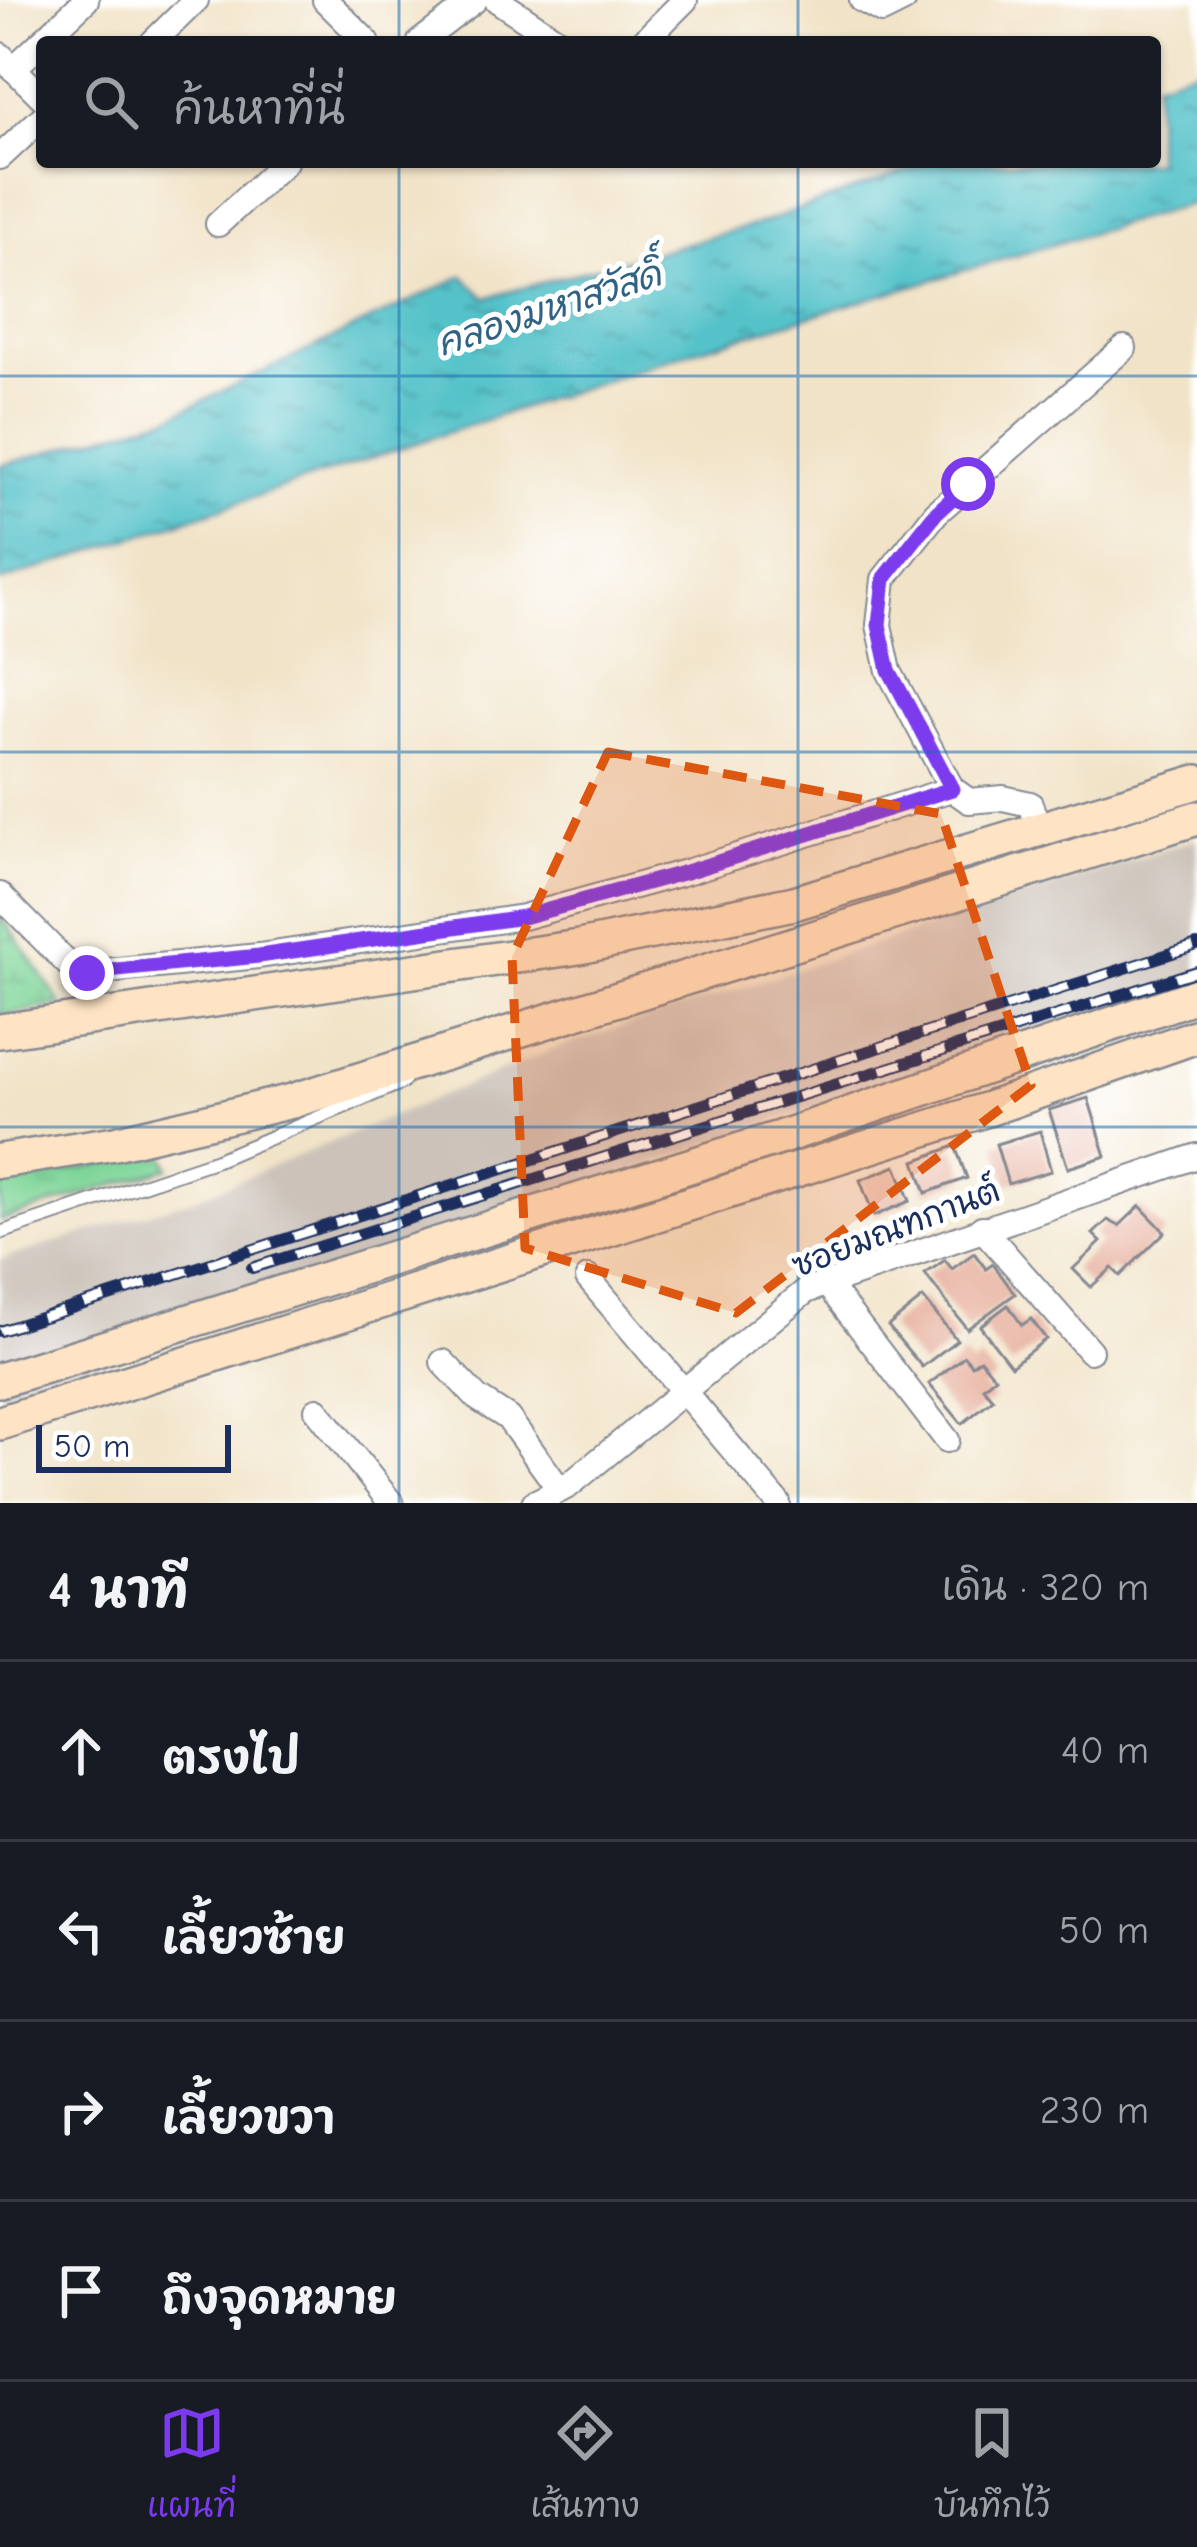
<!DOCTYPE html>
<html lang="th">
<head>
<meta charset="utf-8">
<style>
  body { margin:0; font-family:"Comic Neue","Playpen Sans Thai",sans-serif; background:#20242c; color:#f1f3f6 }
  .scale { position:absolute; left:36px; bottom:30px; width:195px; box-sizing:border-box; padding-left:12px; border:6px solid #1b2f5e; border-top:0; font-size:33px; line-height:42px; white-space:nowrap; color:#1b2f5e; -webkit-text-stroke:9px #fff; paint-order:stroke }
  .stop { position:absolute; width:36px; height:36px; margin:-27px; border:9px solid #7c3aed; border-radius:50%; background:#fff }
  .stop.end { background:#7c3aed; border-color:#fff; box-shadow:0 3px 12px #0008 }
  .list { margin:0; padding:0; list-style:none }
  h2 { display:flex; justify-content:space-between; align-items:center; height:156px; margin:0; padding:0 48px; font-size:51px }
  h2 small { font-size:39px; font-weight:400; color:#9ea1a6 }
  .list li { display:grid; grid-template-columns:78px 1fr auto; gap:36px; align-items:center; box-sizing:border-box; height:180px; padding:0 48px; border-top:3px solid #363941 }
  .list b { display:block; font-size:45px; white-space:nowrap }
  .list em { font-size:39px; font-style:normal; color:#9ea1a6 }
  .icon { flex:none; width:66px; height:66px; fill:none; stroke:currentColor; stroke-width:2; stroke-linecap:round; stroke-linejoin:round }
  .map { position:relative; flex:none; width:1197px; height:1503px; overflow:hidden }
  .search { position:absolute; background:#171b24; box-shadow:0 3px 9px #0004; left:36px; right:36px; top:36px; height:132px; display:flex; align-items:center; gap:30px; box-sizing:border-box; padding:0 42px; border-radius:12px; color:#9ea1a6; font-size:45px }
  .sheet { height:876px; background:#171b24 }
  nav { display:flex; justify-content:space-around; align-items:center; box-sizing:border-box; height:168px; border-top:3px solid #363941; background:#171b24; font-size:33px; color:#9ea1a6 }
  nav a { display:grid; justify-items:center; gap:6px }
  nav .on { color:#7c3aed }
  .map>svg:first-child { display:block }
  .railway { fill:#ccc2b9 }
  .grass { fill:url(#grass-tufts); stroke:#4d827c; stroke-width:3 }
  .wetland { fill:url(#wetland-marsh); stroke:#4d827c; stroke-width:3 }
  .water { fill:url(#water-ripples); stroke:#387894; stroke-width:3 }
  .building { fill:#e4a590 }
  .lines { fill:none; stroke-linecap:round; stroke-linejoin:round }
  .lane-casing { stroke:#868992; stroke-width:16 }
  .street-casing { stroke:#868992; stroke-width:28 }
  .secondary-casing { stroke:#868992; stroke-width:38 }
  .lane { stroke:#fff; stroke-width:12 }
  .street { stroke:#fff; stroke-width:24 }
  .secondary { stroke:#fee4c5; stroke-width:33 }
  .rail-casing { stroke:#1b2f5e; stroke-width:12 }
  .rail { stroke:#fff; stroke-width:8; stroke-dasharray:22; stroke-linecap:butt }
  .route { stroke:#7c3aed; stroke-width:15 }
  .marked { fill:#de5710; fill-opacity:0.2; stroke:#de5710; stroke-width:9; stroke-dasharray:24 15; stroke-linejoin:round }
  .grid { fill:none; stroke:#1f6fb2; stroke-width:3; stroke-opacity:0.55 }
  .labels { text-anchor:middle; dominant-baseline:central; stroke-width:10; stroke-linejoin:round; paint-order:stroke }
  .street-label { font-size:33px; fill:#1b2f5e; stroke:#fff }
  .water-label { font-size:36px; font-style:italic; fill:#2f6283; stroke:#fff }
</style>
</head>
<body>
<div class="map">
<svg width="1197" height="1503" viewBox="0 0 1197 1503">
  <defs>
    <pattern id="grass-tufts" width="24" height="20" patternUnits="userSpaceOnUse" patternTransform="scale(3)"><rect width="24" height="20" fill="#7fd599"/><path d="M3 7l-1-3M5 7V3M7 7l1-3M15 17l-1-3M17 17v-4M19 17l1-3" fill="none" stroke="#6db786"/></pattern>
    <pattern id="wetland-marsh" width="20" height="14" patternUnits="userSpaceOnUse" patternTransform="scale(3)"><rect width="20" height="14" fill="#7fd599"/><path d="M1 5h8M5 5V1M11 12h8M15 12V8" fill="none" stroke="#6db786"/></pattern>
    <pattern id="water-ripples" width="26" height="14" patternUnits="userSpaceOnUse" patternTransform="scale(3)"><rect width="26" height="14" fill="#54c2c9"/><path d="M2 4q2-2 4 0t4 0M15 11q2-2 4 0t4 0" fill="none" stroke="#459ea6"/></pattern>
  </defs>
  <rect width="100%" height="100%" fill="#fff"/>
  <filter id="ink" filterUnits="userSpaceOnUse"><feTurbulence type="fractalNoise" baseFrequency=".00833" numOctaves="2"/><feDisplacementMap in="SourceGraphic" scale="24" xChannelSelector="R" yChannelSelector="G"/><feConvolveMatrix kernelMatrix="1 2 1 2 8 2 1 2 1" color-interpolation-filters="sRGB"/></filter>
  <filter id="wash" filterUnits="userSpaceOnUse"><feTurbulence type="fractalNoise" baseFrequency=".004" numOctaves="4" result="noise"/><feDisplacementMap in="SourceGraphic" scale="48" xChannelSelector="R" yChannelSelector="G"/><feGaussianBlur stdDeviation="2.7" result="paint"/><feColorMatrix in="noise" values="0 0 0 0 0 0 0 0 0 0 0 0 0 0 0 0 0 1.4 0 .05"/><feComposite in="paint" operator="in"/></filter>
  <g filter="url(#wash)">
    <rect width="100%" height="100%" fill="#f1e3c7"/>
    <path class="railway" d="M1197,839V994L765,1123L0,1399V1260L194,1199L557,1048Z"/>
    <path class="grass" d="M163,1152L169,1168L0,1221V1185Z"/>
    <path class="wetland" d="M0,916L7,924L62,1005L0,1015Z"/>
    <path class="water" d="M1197,68V202L695,350L0,582V466L169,417L463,276L486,298L762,223L932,162H1155V82Z"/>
    <g id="blocks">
      <g class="building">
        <path d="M1088,1098L1106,1156L1068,1168L1049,1110Z"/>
        <path d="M1040,1131L1051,1171L1008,1184L996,1144Z"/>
        <path d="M955,1146L967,1178L926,1193L915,1161Z"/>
        <path d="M896,1166L910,1201L874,1216L860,1180Z"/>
        <path d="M1140,1206L1165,1232L1120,1276L1112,1268L1091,1287L1073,1269L1101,1242L1093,1234L1108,1220L1119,1226Z"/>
        <path d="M974,1253L986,1269L993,1264L1015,1294L967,1329L925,1274L945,1260L952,1269Z"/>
        <path d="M923,1298L957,1340L922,1367L888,1326Z"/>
        <path d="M1008,1305L1022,1325L1031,1319L1046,1339L1011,1366L980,1326Z"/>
        <path d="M964,1356L972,1365L980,1359L995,1377L983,1387L993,1399L962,1424L929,1384Z"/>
      </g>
    </g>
  </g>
  <g filter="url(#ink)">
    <use href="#blocks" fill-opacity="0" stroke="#868992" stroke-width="3"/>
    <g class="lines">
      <g class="lane-casing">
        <path id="lane" d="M0,1233L217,1160L403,1082"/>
      </g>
      <g class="street-casing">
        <g id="street">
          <path d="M325,0L367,42"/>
          <path d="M497,0L560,42"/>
          <path d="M862,0L882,11L904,0"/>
          <path d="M153,42L196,0"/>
          <path d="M420,42L475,0"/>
          <path d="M643,42L685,0"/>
          <path d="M0,55L42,97"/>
          <path d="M13,69L86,0"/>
          <path d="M0,157L42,118"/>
          <path d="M218,224L285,162"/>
          <path d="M1039,830L1030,804L1003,798L969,801L952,789L889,671L879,625L884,579L936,513L1124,348"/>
          <path d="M0,895L67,963L87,973L259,956L523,917L686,872L952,789"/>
          <path d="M982,1228L1090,1351"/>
          <path d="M588,1278L778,1503"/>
          <path d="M827,1284L947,1440"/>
          <path d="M443,1362L477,1398L508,1418L560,1490"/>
          <path d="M317,1410L391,1503"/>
          <path d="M534,1503L568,1486L806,1291L1197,1156"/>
        </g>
      </g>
      <g class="secondary-casing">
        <g id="secondary">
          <path d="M0,1031L579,947L794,903L1197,782"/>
          <path d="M0,1161L115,1143L292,1101L1197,818"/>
          <path d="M0,1380L776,1139L1197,995"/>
          <path d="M0,1423L988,1109L1197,1036"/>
        </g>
      </g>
      <use href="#lane" class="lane"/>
      <use href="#street" class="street"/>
      <use href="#secondary" class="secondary"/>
      <g class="rail-casing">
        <g id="rail">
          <path d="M252,1268L1197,971"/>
          <path d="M0,1331L1197,945"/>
        </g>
      </g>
      <use href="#rail" class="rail"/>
    </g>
  </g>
  <g class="lines" filter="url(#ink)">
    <path class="route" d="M87,973L259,956L523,917L686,872L952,789L889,670L879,625L884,579L936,513L968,484"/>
  </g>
  <path class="marked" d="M608,752L941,814L1031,1085L736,1313L525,1248L512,957Z"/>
  <path class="grid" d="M399,0V42M798,0V42M399,162V1503M798,162V1503M0,376H1197M0,752H1197M0,1127H1197"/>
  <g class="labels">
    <g class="street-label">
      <text transform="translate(896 1228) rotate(-21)">ซอยมณฑกานต์</text>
    </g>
    <g class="water-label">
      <text transform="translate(549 309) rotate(-18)">คลองมหาสวัสดิ์</text>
    </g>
  </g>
</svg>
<div class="scale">50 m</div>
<div class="stop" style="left:968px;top:484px"></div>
<div class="stop end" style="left:87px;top:973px"></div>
<div class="search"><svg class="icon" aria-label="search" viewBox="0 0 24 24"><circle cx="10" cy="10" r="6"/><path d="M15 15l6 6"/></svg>ค้นหาที่นี่</div>
</div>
<section class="sheet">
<h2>4 นาที<small>เดิน · 320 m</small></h2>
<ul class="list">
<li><svg class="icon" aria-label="ahead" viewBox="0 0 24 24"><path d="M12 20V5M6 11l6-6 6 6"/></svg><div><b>ตรงไป</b></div><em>40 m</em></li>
<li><svg class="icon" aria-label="left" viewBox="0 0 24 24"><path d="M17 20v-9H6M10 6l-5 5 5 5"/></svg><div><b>เลี้ยวซ้าย</b></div><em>50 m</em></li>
<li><svg class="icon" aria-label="right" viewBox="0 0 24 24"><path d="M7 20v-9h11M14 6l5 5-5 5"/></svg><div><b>เลี้ยวขวา</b></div><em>230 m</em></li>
<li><svg class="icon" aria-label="arrive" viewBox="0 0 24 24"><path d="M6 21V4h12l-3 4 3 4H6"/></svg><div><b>ถึงจุดหมาย</b></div></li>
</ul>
</section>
<nav>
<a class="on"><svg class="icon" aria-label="map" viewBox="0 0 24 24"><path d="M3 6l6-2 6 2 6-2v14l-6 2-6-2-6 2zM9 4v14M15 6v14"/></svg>แผนที่</a>
<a><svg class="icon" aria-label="directions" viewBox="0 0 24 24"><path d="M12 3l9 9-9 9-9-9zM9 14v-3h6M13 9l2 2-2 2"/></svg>เส้นทาง</a>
<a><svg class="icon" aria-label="saved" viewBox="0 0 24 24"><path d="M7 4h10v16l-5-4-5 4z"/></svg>บันทึกไว้</a>
</nav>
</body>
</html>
